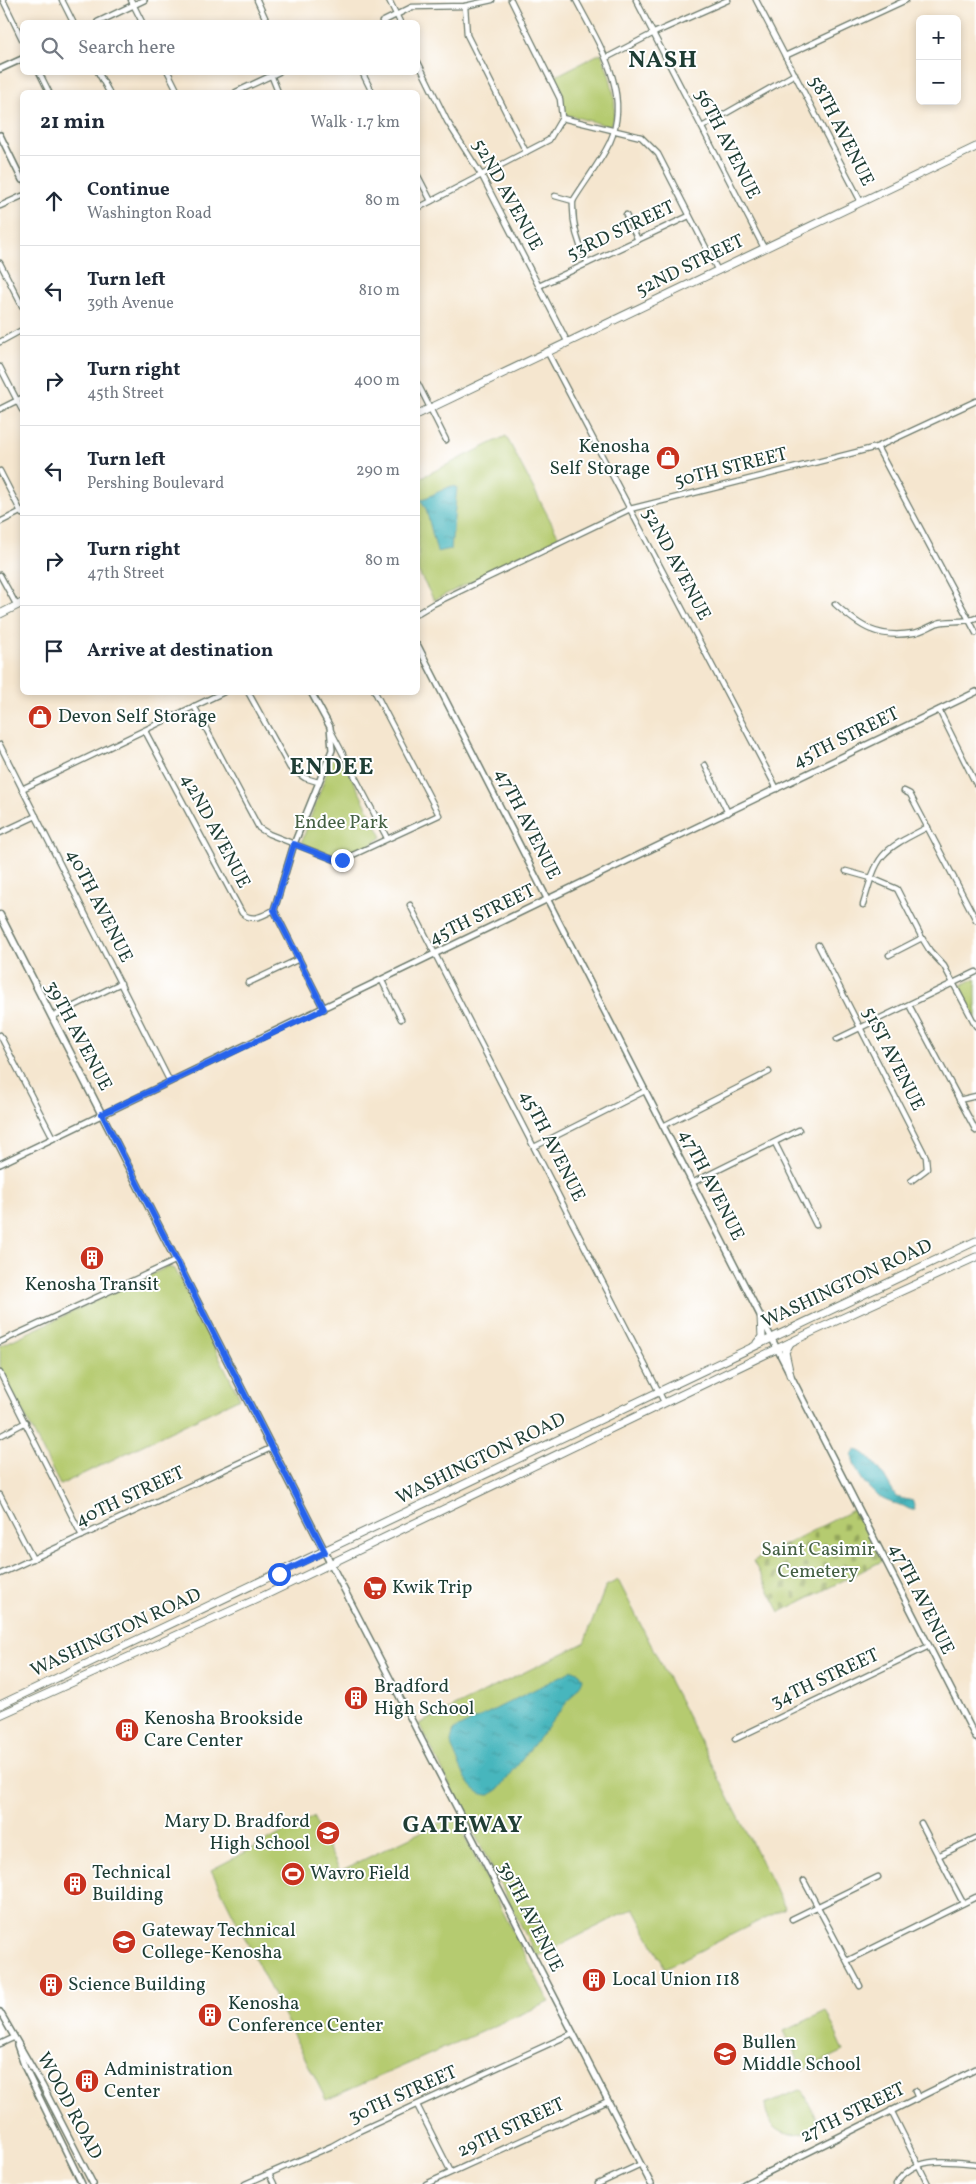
<!DOCTYPE html>
<html lang="en">
<head>
<meta charset="utf-8">
<style>
  body { margin:0; font-family:Vollkorn,serif; background:#f2f2f3; color:#1f2937 }
  .controls { position:absolute; right:15px; top:15px; display:grid; overflow:hidden; border-radius:8px; box-shadow:0 2px 8px #0003 }
  .controls button { width:45px; height:45px; display:grid; place-items:center; padding:0; border:0; border-bottom:1px solid #e0e1e3; background:#fff; color:#1f2937; font:25px sans-serif }
  .stop { position:absolute; width:15px; height:15px; margin:-11px; border:4px solid #2563eb; border-radius:50%; background:#fff }
  .stop.end { background:#2563eb; border-color:#fff; box-shadow:0 1px 5px #0008 }
  .list { margin:0; padding:0; list-style:none }
  h2 { display:flex; justify-content:space-between; align-items:center; height:65px; margin:0; padding:0 20px; font-size:21px }
  h2 small { font-size:16px; font-weight:400; color:#747a83 }
  .list li { display:grid; grid-template-columns:32px 1fr auto; gap:15px; align-items:center; box-sizing:border-box; height:90px; padding:0 20px; border-top:1px solid #e0e1e3 }
  .list b { display:block; font-size:19px; white-space:nowrap }
  .list p { margin:0; font-size:16px; white-space:nowrap; color:#747a83 }
  .list em { font-size:16px; font-style:normal; color:#747a83 }
  .icon { flex:none; width:28px; height:28px; fill:none; stroke:currentColor; stroke-width:2; stroke-linecap:round; stroke-linejoin:round }
  .map { position:relative; flex:none; width:976px; height:2184px; overflow:hidden }
  .search { position:absolute; background:#fff; box-shadow:0 2px 8px #0003; left:20px; top:20px; width:400px; height:55px; display:flex; align-items:center; gap:12px; box-sizing:border-box; padding:0 18px; border-radius:8px; color:#747a83; font-size:19px }
  .panel { position:absolute; background:#fff; box-shadow:0 2px 8px #0003; left:20px; top:90px; width:400px; height:605px; border-radius:8px }
  .map>svg:first-child { display:block }
  .green { fill:#b5cb6f; stroke:#6a8452 }
  .cemetery { fill:url(#cemetery-stones); stroke:#6a8452 }
  .water { fill:url(#water-ripples); stroke:#337a78 }
  .lines { fill:none; stroke-linecap:round; stroke-linejoin:round }
  .minor-casing { stroke:#6a786a; stroke-width:7 }
  .tertiary-casing { stroke:#6a786a; stroke-width:8 }
  .secondary-casing { stroke:#6a786a; stroke-width:9 }
  .primary-casing { stroke:#6a786a; stroke-width:9 }
  .minor { stroke:#fff; stroke-width:4.5 }
  .tertiary { stroke:#fff; stroke-width:5 }
  .secondary { stroke:#fff; stroke-width:6 }
  .primary { stroke:#fff; stroke-width:7 }
  .route { stroke:#2563eb; stroke-width:6 }
  .labels { text-anchor:middle; dominant-baseline:central; stroke-width:4; stroke-linejoin:round; paint-order:stroke }
  .street-label { font-size:19px; fill:#1f3d34; stroke:#fff }
  .poi-label { font-size:19px; fill:#1f3d34; stroke:#fff; text-anchor:start }
  .park-label { font-size:19px; fill:#446043; stroke:#fff }
  .district-label { font-size:24px; font-weight:bold; letter-spacing:1px; fill:#1f3d34; stroke:#fff }
</style>
</head>
<body>
<div class="map">
<svg width="976" height="2184" viewBox="0 0 976 2184">
  <defs>
    <pattern id="cemetery-stones" width="16" height="16" patternUnits="userSpaceOnUse" patternTransform="scale(1.25)"><rect width="16" height="16" fill="#b5cb6f"/><path d="M2 7V4a2 2 0 0 1 4 0v3zM10 15v-3a2 2 0 0 1 4 0v3z" fill="#93a65c"/></pattern>
    <pattern id="water-ripples" width="26" height="14" patternUnits="userSpaceOnUse" patternTransform="scale(1.25)"><rect width="26" height="14" fill="#47b6bd"/><path d="M2 4q2-2 4 0t4 0M15 11q2-2 4 0t4 0" fill="none" stroke="#3b959a"/></pattern>
  </defs>
  <rect width="100%" height="100%" fill="#fff"/>
  <filter id="ink" filterUnits="userSpaceOnUse"><feTurbulence type="fractalNoise" baseFrequency=".02" numOctaves="2"/><feDisplacementMap in="SourceGraphic" scale="10" xChannelSelector="R" yChannelSelector="G"/><feConvolveMatrix kernelMatrix="1 2 1 2 8 2 1 2 1" color-interpolation-filters="sRGB"/></filter>
  <filter id="wash" filterUnits="userSpaceOnUse"><feTurbulence type="fractalNoise" baseFrequency=".0096" numOctaves="4" result="noise"/><feDisplacementMap in="SourceGraphic" scale="20" xChannelSelector="R" yChannelSelector="G"/><feGaussianBlur stdDeviation="1.12" result="paint"/><feColorMatrix in="noise" values="0 0 0 0 0 0 0 0 0 0 0 0 0 0 0 0 0 1.4 0 .05"/><feComposite in="paint" operator="in"/></filter>
  <g filter="url(#wash)">
    <rect width="100%" height="100%" fill="#f5e6cf"/>
    <g class="green">
      <path d="M601,53C608,69 623,111 609,126L564,114L563,97L554,77Z"/>
      <path d="M506,436L560,539L434,600L418,571V479Z"/>
      <path d="M335,757H338L343,760L382,837C361,853 344,858 320,850C313,847 307,846 302,841L331,761Z"/>
      <path d="M976,978V1019L960,986Z"/>
      <path d="M167,1267L175,1269L240,1398L60,1485L0,1367V1346Z"/>
      <path d="M618,1580L785,1908L665,1968L634,1908L537,1957L419,1724L584,1643L606,1586Z"/>
      <path d="M454,1816L549,2002L326,2100L211,1870L313,1817L340,1871Z"/>
      <path d="M826,2011L844,2051L803,2070L784,2031Z"/>
      <path d="M799,2090L803,2091L819,2124C799,2144 767,2135 765,2105Z"/>
    </g>
    <path class="cemetery" d="M855,1509L882,1561L780,1612L753,1561Z"/>
    <g class="water">
      <path d="M451,486L457,487L451,549L437,552L426,509L421,500Z"/>
      <path d="M856,1449C877,1458 885,1479 896,1497L913,1501L915,1510C908,1510 907,1507 901,1505C898,1503 893,1504 890,1502C871,1496 855,1474 852,1455Z"/>
      <path d="M573,1670L580,1673L583,1679L581,1684L499,1789L490,1795C468,1796 460,1764 452,1748L451,1742L454,1730Z"/>
    </g>
  </g>
  <g filter="url(#ink)">
    <g class="lines">
      <g class="minor-casing">
        <g id="minor">
          <path d="M3,0L22,39"/>
          <path d="M62,0L73,22"/>
          <path d="M131,0L142,22"/>
          <path d="M257,0L267,22"/>
          <path d="M389,0L400,22"/>
          <path d="M511,0L560,99L562,118"/>
          <path d="M636,0L764,248"/>
          <path d="M756,0L861,202"/>
          <path d="M465,6L467,35L526,152"/>
          <path d="M382,22L412,7L465,6L492,0"/>
          <path d="M785,56L906,0"/>
          <path d="M606,58L654,33L728,0"/>
          <path d="M418,62L447,121L482,176L568,343"/>
          <path d="M39,72L49,92"/>
          <path d="M98,72L109,92"/>
          <path d="M168,72L178,92"/>
          <path d="M270,72L278,92"/>
          <path d="M362,72L372,92"/>
          <path d="M236,92L279,72"/>
          <path d="M562,118L641,137L658,154L718,271"/>
          <path d="M702,127L795,74"/>
          <path d="M418,176L431,201"/>
          <path d="M555,196L573,201"/>
          <path d="M573,201C585,181 600,163 610,142C632,92 598,43 576,0"/>
          <path d="M573,201C572,224 577,243 588,263"/>
          <path d="M0,206L22,196"/>
          <path d="M418,208L549,140L562,118"/>
          <path d="M626,215L638,240"/>
          <path d="M0,263L22,306"/>
          <path d="M539,286L689,216"/>
          <path d="M0,342L22,330"/>
          <path d="M548,353L777,789"/>
          <path d="M0,367L22,410"/>
          <path d="M418,384L446,440"/>
          <path d="M0,409L22,398"/>
          <path d="M877,447L976,633"/>
          <path d="M0,471L22,514"/>
          <path d="M0,522L22,511"/>
          <path d="M0,575L17,606"/>
          <path d="M835,604C860,627 878,639 913,633C922,632 930,626 938,623C951,620 964,623 976,618"/>
          <path d="M418,613L433,604L630,509L877,447L976,401"/>
          <path d="M248,692L290,768L305,778L318,782"/>
          <path d="M194,706L259,828L269,834L335,860H342L439,815L375,692"/>
          <path d="M939,710L976,784"/>
          <path d="M145,731L242,913C253,923 263,915 274,910"/>
          <path d="M331,731L387,838"/>
          <path d="M0,745L170,1082"/>
          <path d="M705,765L728,813"/>
          <path d="M22,789L224,692"/>
          <path d="M904,791L910,794L976,920"/>
          <path d="M0,833L36,816"/>
          <path d="M846,871L871,878L897,889L922,938L930,951L944,966L976,1026"/>
          <path d="M410,905L664,1402"/>
          <path d="M863,905C878,853 879,852 928,827"/>
          <path d="M818,945L926,1157L927,1169L911,1181"/>
          <path d="M889,955L922,938"/>
          <path d="M382,981L401,1019"/>
          <path d="M248,983L299,959"/>
          <path d="M909,1005L976,1131"/>
          <path d="M52,1017L121,983"/>
          <path d="M0,1035L53,1138"/>
          <path d="M837,1039L976,972"/>
          <path d="M959,1100L976,1096"/>
          <path d="M663,1126L769,1072"/>
          <path d="M775,1143L816,1225"/>
          <path d="M536,1146L645,1091"/>
          <path d="M694,1182L799,1130"/>
          <path d="M0,1342L177,1260"/>
          <path d="M0,1373L82,1536"/>
          <path d="M0,1436L26,1422"/>
          <path d="M0,1495L33,1559"/>
          <path d="M0,1574L273,1447"/>
          <path d="M735,1739L929,1646"/>
          <path d="M921,1823L963,1903"/>
          <path d="M938,1856L976,1838"/>
          <path d="M804,1881L860,1986"/>
          <path d="M792,1919L878,1877"/>
          <path d="M847,1961L976,1897"/>
          <path d="M0,2044L13,2038"/>
          <path d="M915,2091L918,2098"/>
          <path d="M417,2105L451,2172"/>
          <path d="M891,2110L928,2184"/>
          <path d="M269,2174L274,2184"/>
          <path d="M245,2184L332,2146L357,2132L573,2033"/>
          <path d="M426,2184L608,2101"/>
          <path d="M598,2184L641,2164"/>
          <path d="M896,2184C914,2155 948,2161 976,2164"/>
        </g>
      </g>
      <g class="tertiary-casing">
        <g id="tertiary">
          <path d="M98,22L144,0"/>
          <path d="M0,69L22,59"/>
          <path d="M0,135L22,180"/>
          <path d="M418,646L976,1738"/>
          <path d="M311,692L330,727L332,750L294,844L274,910L324,1009"/>
          <path d="M0,1164L976,692"/>
          <path d="M331,1564L651,2184"/>
          <path d="M0,2012L42,2085L93,2184"/>
          <path d="M17,2045L25,2068L82,2184"/>
          <path d="M744,2184L976,2069"/>
        </g>
      </g>
      <g class="secondary-casing">
        <path id="secondary" d="M0,915L331,1564"/>
      </g>
      <g class="primary-casing">
        <g id="primary">
          <path d="M418,414L976,147"/>
          <path d="M0,614L22,603"/>
          <path d="M757,1343L762,1337L761,1317"/>
          <path d="M790,1343L785,1352L790,1375"/>
          <path d="M0,1705L976,1241"/>
          <path d="M0,1715L257,1599L814,1331L976,1257"/>
        </g>
      </g>
      <use href="#minor" class="minor"/>
      <use href="#tertiary" class="tertiary"/>
      <use href="#secondary" class="secondary"/>
      <use href="#primary" class="primary"/>
    </g>
  </g>
  <g class="lines" filter="url(#ink)">
    <path class="route" d="M279,1574L325,1552L102,1114L324,1009L274,910L294,844L335,860H342"/>
  </g>
  <defs>
    <g id="shop-disc" transform="scale(1.25)"><circle r="9.5" fill="#c8321e" stroke="#fff"/><path d="M-5-2.5h2.3a2.7 3.5 0 0 1 5.4 0H5L5.5 6h-11ZM-1.5-2.5h3a1.5 2.3 0 0 0-3 0Z" fill="#fff"/></g>
    <g id="building-disc" transform="scale(1.25)"><circle r="9.5" fill="#c8321e" stroke="#fff"/><path d="M-4-6H4V6H1V3H-1V6H-4ZM-2.5-4.3h1.7v1.8h-1.7ZM.8-4.3h1.7v1.8H.8ZM-2.5-1h1.7V.8h-1.7ZM.8-1h1.7V.8H.8Z" fill="#fff"/></g>
    <g id="supermarket-disc" transform="scale(1.25)"><circle r="9.5" fill="#c8321e" stroke="#fff"/><path d="M-6-5.5h2.5l.6 2H6L4.5 2H-2.5L-4.4-4H-6ZM-1.5 3.2a1.3 1.3 0 1 0 .1 0ZM3 3.2a1.3 1.3 0 1 0 .1 0Z" fill="#fff"/></g>
    <g id="school-disc" transform="scale(1.25)"><circle r="9.5" fill="#c8321e" stroke="#fff"/><path d="M0-5L7-2L0 1L-7-2ZM-4 1L0 2.5L4 1V4Q0 6-4 4Z" fill="#fff"/></g>
    <g id="stadium-disc" transform="scale(1.25)"><circle r="9.5" fill="#c8321e" stroke="#fff"/><path d="M0-5a6.5 5 0 1 0 0 10a6.5 5 0 1 0 0-10ZM-3.5-1.8h7v3.6h-7Z" fill="#fff"/></g>
    <g id="university-disc" transform="scale(1.25)"><circle r="9.5" fill="#c8321e" stroke="#fff"/><path d="M0-5L7-2L0 1L-7-2ZM-4 1L0 2.5L4 1V4Q0 6-4 4Z" fill="#fff"/></g>
  </defs>
  <g fill-rule="evenodd">
    <use href="#shop-disc" x="668" y="458"/>
    <use href="#shop-disc" x="40" y="717"/>
    <use href="#building-disc" x="92" y="1258"/>
    <use href="#supermarket-disc" x="375" y="1588"/>
    <use href="#building-disc" x="356" y="1698"/>
    <use href="#building-disc" x="127" y="1730"/>
    <use href="#school-disc" x="328" y="1833"/>
    <use href="#stadium-disc" x="293" y="1874"/>
    <use href="#building-disc" x="75" y="1884"/>
    <use href="#university-disc" x="124" y="1942"/>
    <use href="#building-disc" x="594" y="1980"/>
    <use href="#building-disc" x="51" y="1985"/>
    <use href="#building-disc" x="210" y="2015"/>
    <use href="#school-disc" x="725" y="2054"/>
    <use href="#building-disc" x="87" y="2081"/>
  </g>
  <g class="labels">
    <g class="street-label">
      <text transform="translate(841 131) rotate(63)">58TH AVENUE</text>
      <text transform="translate(727 144) rotate(63)">56TH AVENUE</text>
      <text transform="translate(507 195) rotate(61)">52ND AVENUE</text>
      <text transform="translate(621 231) rotate(-25)">53RD STREET</text>
      <text transform="translate(690 266) rotate(-26)">52ND STREET</text>
      <text transform="translate(731 468) rotate(-14)">50TH STREET</text>
      <text transform="translate(676 564) rotate(62)">52ND AVENUE</text>
      <text transform="translate(846 738) rotate(-26)">45TH STREET</text>
      <text transform="translate(527 824) rotate(63)">47TH AVENUE</text>
      <text transform="translate(215 831) rotate(62)">42ND AVENUE</text>
      <text transform="translate(99 906) rotate(63)">40TH AVENUE</text>
      <text transform="translate(482 915) rotate(-26)">45TH STREET</text>
      <text transform="translate(78 1036) rotate(62)">39TH AVENUE</text>
      <text transform="translate(893 1059) rotate(63)">51ST AVENUE</text>
      <text transform="translate(552 1146) rotate(63)">45TH AVENUE</text>
      <text transform="translate(711 1185) rotate(63)">47TH AVENUE</text>
      <text transform="translate(847 1284) rotate(-25)">WASHINGTON ROAD</text>
      <text transform="translate(481 1459) rotate(-26)">WASHINGTON ROAD</text>
      <text transform="translate(130 1497) rotate(-25)">40TH STREET</text>
      <text transform="translate(921 1599) rotate(63)">47TH AVENUE</text>
      <text transform="translate(116 1633) rotate(-25)">WASHINGTON ROAD</text>
      <text transform="translate(825 1679) rotate(-25)">34TH STREET</text>
      <text transform="translate(530 1917) rotate(63)">39TH AVENUE</text>
      <text transform="translate(403 2095) rotate(-24)">30TH STREET</text>
      <text transform="translate(69 2106) rotate(62)">WOOD ROAD</text>
      <text transform="translate(853 2113) rotate(-26)">27TH STREET</text>
      <text transform="translate(511 2128) rotate(-25)">29TH STREET</text>
    </g>
    <g class="poi-label">
      <text x="650" y="447" text-anchor="end">Kenosha<tspan x="650" dy="22">Self Storage</tspan></text>
      <text x="58" y="717">Devon Self Storage</text>
      <text x="92" y="1285" text-anchor="middle">Kenosha Transit</text>
      <text x="392" y="1588">Kwik Trip</text>
      <text x="374" y="1687">Bradford<tspan x="374" dy="22">High School</tspan></text>
      <text x="144" y="1719">Kenosha Brookside<tspan x="144" dy="22">Care Center</tspan></text>
      <text x="310" y="1822" text-anchor="end">Mary D. Bradford<tspan x="310" dy="22">High School</tspan></text>
      <text x="92" y="1873">Technical<tspan x="92" dy="22">Building</tspan></text>
      <text x="310" y="1874">Wavro Field</text>
      <text x="142" y="1931">Gateway Technical<tspan x="142" dy="22">College-Kenosha</tspan></text>
      <text x="612" y="1980">Local Union 118</text>
      <text x="68" y="1985">Science Building</text>
      <text x="228" y="2004">Kenosha<tspan x="228" dy="22">Conference Center</tspan></text>
      <text x="742" y="2043">Bullen<tspan x="742" dy="22">Middle School</tspan></text>
      <text x="104" y="2070">Administration<tspan x="104" dy="22">Center</tspan></text>
    </g>
    <g class="park-label">
      <text x="341" y="823">Endee Park</text>
      <text x="818" y="1550">Saint Casimir<tspan x="818" dy="22">Cemetery</tspan></text>
    </g>
    <g class="district-label">
      <text x="663" y="61">NASH</text>
      <text x="332" y="768">ENDEE</text>
      <text x="463" y="1826">GATEWAY</text>
    </g>
  </g>
</svg>
<div class="controls">
<button>+</button>
<button>−</button>
</div>
<div class="stop" style="left:279px;top:1574px"></div>
<div class="stop end" style="left:342px;top:860px"></div>
<div class="search"><svg class="icon" aria-label="search" viewBox="0 0 24 24"><circle cx="10" cy="10" r="6"/><path d="M15 15l6 6"/></svg>Search here</div>
<section class="panel">
<h2>21 min<small>Walk · 1.7 km</small></h2>
<ul class="list">
<li><svg class="icon" aria-label="ahead" viewBox="0 0 24 24"><path d="M12 20V5M6 11l6-6 6 6"/></svg><div><b>Continue</b><p>Washington Road</p></div><em>80 m</em></li>
<li><svg class="icon" aria-label="left" viewBox="0 0 24 24"><path d="M17 20v-9H6M10 6l-5 5 5 5"/></svg><div><b>Turn left</b><p>39th Avenue</p></div><em>810 m</em></li>
<li><svg class="icon" aria-label="right" viewBox="0 0 24 24"><path d="M7 20v-9h11M14 6l5 5-5 5"/></svg><div><b>Turn right</b><p>45th Street</p></div><em>400 m</em></li>
<li><svg class="icon" aria-label="left" viewBox="0 0 24 24"><path d="M17 20v-9H6M10 6l-5 5 5 5"/></svg><div><b>Turn left</b><p>Pershing Boulevard</p></div><em>290 m</em></li>
<li><svg class="icon" aria-label="right" viewBox="0 0 24 24"><path d="M7 20v-9h11M14 6l5 5-5 5"/></svg><div><b>Turn right</b><p>47th Street</p></div><em>80 m</em></li>
<li><svg class="icon" aria-label="arrive" viewBox="0 0 24 24"><path d="M6 21V4h12l-3 4 3 4H6"/></svg><div><b>Arrive at destination</b></div></li>
</ul>
</section>
</div>
</body>
</html>
